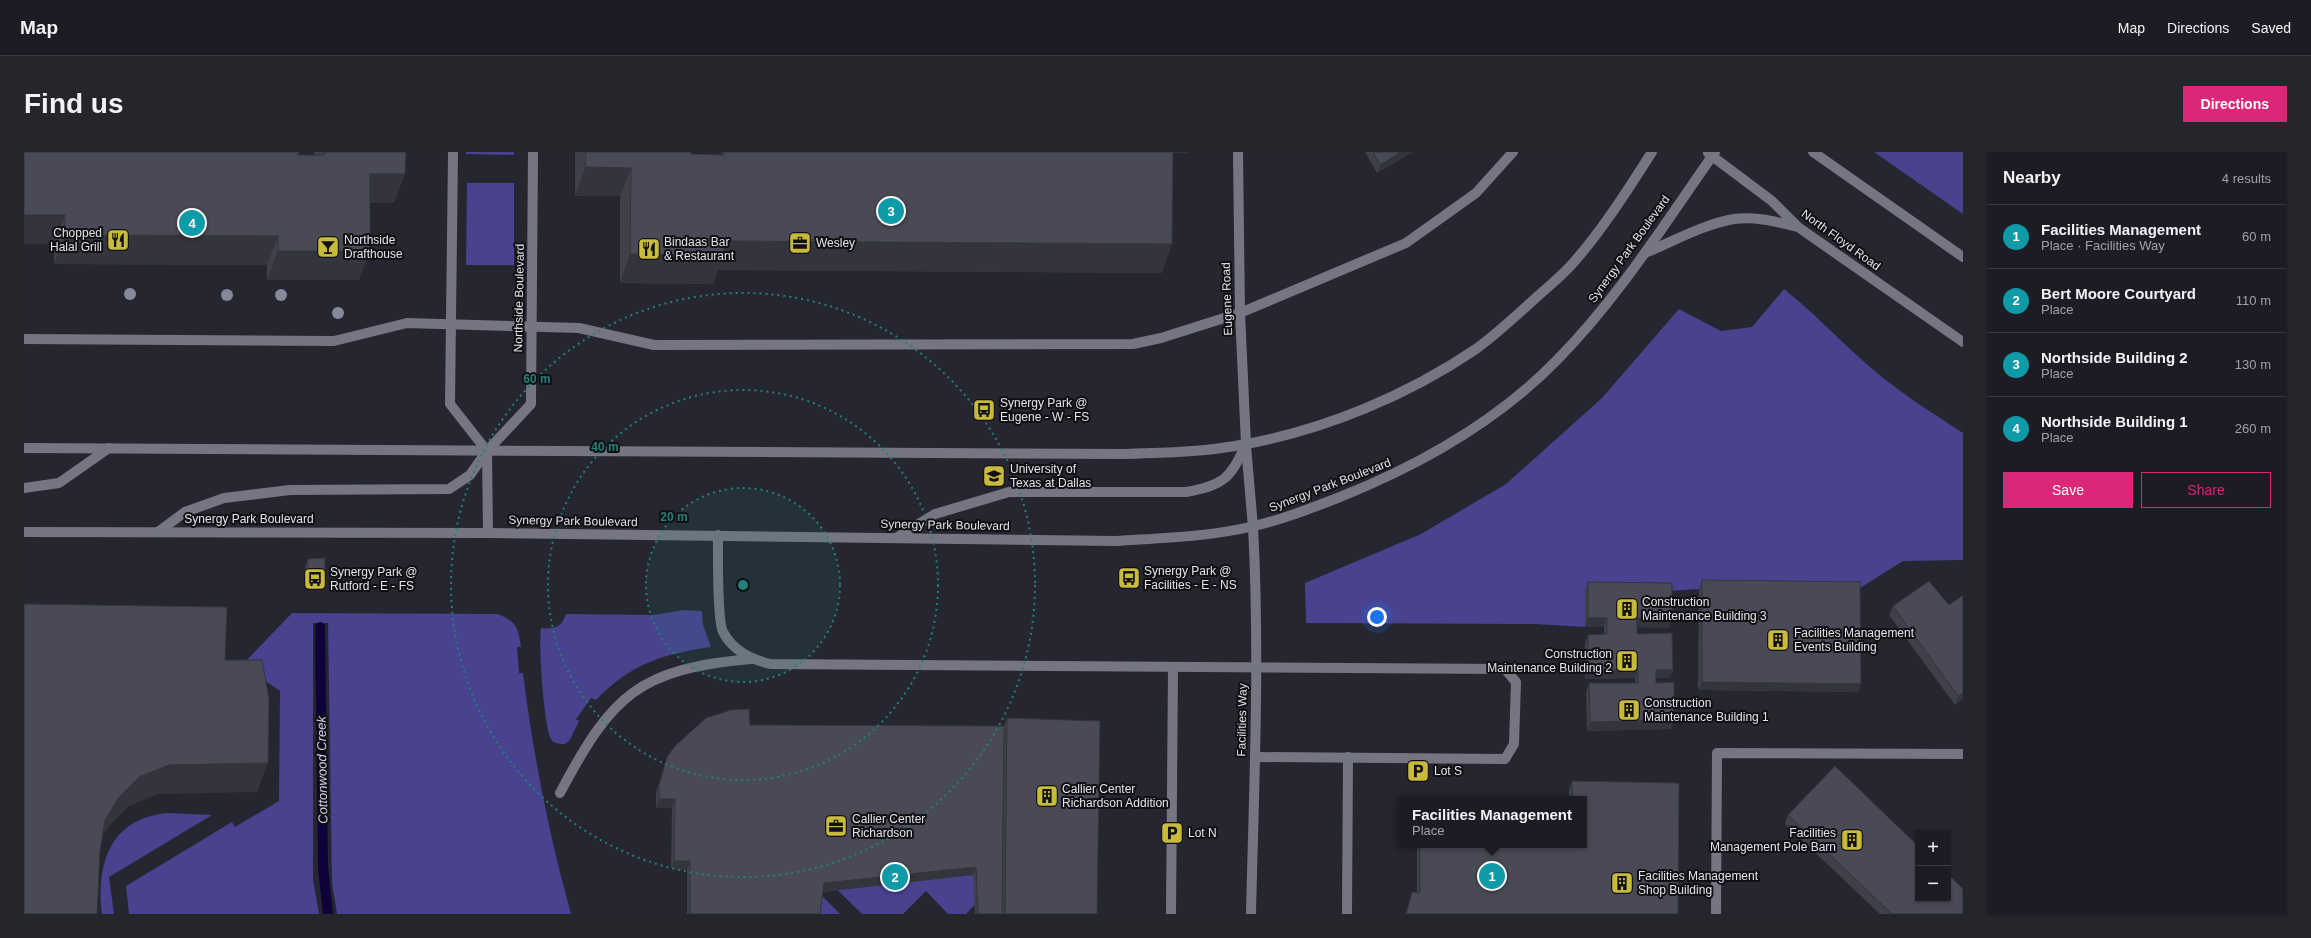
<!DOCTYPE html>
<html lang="en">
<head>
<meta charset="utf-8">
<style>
  body { margin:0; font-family:Arial,sans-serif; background:#25252c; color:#f1f3f6 }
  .controls { position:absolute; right:12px; bottom:12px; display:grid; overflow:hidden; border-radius:0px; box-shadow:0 1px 3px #0004 }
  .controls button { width:36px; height:36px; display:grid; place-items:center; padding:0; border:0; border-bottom:1px solid #3a3a41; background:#1c1c24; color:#f1f3f6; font:20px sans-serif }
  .you { position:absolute; left:1353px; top:465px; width:14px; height:14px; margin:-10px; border:3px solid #fff; border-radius:50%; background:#1a73e8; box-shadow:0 0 0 6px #1a73e833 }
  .badge { display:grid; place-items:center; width:26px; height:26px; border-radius:50%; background:#db2777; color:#fff; font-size:13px; font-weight:700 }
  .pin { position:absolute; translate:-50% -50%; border:2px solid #fff; box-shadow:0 1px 4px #0006 }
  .popup { position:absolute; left:1373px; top:644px; width:190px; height:52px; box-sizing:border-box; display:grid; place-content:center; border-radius:0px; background:#1c1c24; filter:drop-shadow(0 1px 3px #0005); font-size:13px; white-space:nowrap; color:#a0a1a6 }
  .popup b { font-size:15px; color:#f1f3f6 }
  .popup::after { content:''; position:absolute; left:50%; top:100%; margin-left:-8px; border:8px solid transparent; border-top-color:#1c1c24 }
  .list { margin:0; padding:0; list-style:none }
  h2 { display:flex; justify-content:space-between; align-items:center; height:52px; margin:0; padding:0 16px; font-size:17px }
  h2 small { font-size:13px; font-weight:400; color:#a0a1a6 }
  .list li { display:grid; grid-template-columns:26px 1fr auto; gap:12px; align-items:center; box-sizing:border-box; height:64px; padding:0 16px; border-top:1px solid #3a3a41 }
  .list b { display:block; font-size:15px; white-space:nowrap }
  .list p { margin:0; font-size:13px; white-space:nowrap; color:#a0a1a6 }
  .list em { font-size:13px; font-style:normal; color:#a0a1a6 }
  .actions { display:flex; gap:8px; padding:12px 16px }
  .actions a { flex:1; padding:9px 0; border:1px solid #db2777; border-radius:0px; text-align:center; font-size:14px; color:#db2777 }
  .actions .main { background:#db2777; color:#fff }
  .map { position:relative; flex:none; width:1939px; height:762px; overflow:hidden; border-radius:0px }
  header { display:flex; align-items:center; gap:24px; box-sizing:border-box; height:56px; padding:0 20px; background:#1c1c24; border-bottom:1px solid #3a3a41 }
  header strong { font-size:19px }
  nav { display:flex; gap:22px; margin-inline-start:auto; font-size:14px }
  .intro { display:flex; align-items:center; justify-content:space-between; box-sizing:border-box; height:96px; padding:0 24px }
  h1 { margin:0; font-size:28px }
  .button { padding:10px 18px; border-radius:0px; background:#db2777; color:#fff; font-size:14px; font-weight:700 }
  main { display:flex; gap:24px; padding:0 24px }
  aside { flex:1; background:#1c1c24; border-radius:0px; box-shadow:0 1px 3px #0004 }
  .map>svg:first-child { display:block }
  .green { fill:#48428f }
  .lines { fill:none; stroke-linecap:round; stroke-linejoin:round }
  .stream { stroke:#0f0139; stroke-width:10 }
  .lane { stroke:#757682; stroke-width:10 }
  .street { stroke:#757682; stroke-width:10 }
  .secondary { stroke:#757682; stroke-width:10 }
  .tree { fill:#87889a }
  .wall { fill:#3f4049 }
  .shaded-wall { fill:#33343c }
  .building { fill:#494a55; stroke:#33343c }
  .ring { fill:none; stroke:#24817a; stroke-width:2; stroke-dasharray:2 4 }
  .labels { text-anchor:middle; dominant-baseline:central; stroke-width:4; stroke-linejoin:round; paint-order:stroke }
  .poi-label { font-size:12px; fill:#e3e3ea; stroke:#0f0f14; text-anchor:start }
  .street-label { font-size:12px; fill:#e3e3ea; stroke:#0f0f14 }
  .water-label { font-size:13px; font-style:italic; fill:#d4d5ec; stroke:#0f0f14 }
  .centre { fill:#24817a; stroke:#0f0f14; stroke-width:2 }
  .ring-label { font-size:12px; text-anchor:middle; font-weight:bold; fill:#24817a; stroke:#0f0f14; stroke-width:4; stroke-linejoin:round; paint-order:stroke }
</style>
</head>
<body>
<header>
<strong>Map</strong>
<nav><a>Map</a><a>Directions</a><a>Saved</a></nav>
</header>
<div class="intro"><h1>Find us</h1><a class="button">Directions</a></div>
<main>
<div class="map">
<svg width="1939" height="762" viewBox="0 0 1939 762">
  <rect width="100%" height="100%" fill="#252630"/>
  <g class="green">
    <path d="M442,0H490V3L442,2Z"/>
    <path d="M1850,0H1939V62Z"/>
    <path d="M443,31H490V113H442Z"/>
    <path d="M1760,137C1788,159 1811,184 1837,207C1868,236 1904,258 1939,281V408L1879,409L1833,438L1675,437L1644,439L1561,438V475L1511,472L1282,471L1281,431L1397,382L1482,332L1578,246L1655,157L1697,179L1728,175Z"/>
    <path d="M660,458L678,459L679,473L687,495C638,502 607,512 572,548L567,546L552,567L555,569L546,588L541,592C536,592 530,592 527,587C520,574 514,490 517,476C530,478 538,475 542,462L630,463Z"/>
    <path d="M268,461L474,462C492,470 494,474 497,495H493L495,521H499C509,602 525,683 547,762H313L308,731L304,471H289V727L295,762H105L102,734L208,670L211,675L255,649L256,539L218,513Z"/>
    <path d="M144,661L188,663L85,725L90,762H78C72,710 87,666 144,661Z"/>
    <path d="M785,710L966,711V736L942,762H924L902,739L879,762H838Z"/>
    <path d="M774,720L816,762H774Z"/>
  </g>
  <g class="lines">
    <path class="stream" d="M296,475L299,715L304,762"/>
    <g class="lane">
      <path d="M0,187L310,189L383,171L555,176L630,193L1109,192L1137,186L1216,161L1382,91L1452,41L1489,0"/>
      <path d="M694,383C694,401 693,468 699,480C709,499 727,507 746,512L1481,517L1492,530L1490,592L1481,607L1231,605"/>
      <path d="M1147,762L1149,515"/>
      <path d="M1323,762L1324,605"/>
      <path d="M1692,762L1693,601L1939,602"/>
    </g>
    <g class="street">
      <path d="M429,0L426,252L463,299L464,381"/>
      <path d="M1214,0L1216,161L1222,292"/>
      <path d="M463,299L507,252L509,0"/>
      <path d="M536,641C588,543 614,517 727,507"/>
      <path d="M1227,762C1230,633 1236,504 1229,375"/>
    </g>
    <g class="secondary">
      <path d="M1789,0L1939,105"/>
      <path d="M1684,1L1748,49L1774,75L1939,190"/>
      <path d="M1621,101C1650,89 1680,72 1710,67C1732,64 1753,70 1774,75"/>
      <path d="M1222,294L1229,375"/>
      <path d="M0,296L1101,302C1141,301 1182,300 1222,292C1303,277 1384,243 1452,197C1474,181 1495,161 1515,143C1527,132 1540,122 1550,110C1580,76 1604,37 1628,0"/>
      <path d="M0,336L35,331L85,296"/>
      <path d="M0,380L464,381L1092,389C1138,386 1185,385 1230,374C1260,367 1288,356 1316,345C1396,313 1473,270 1534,207C1595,145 1641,71 1691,0"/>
      <path d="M134,380L161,360L200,346L266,338L425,337L446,323L463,299"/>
      <path d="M872,386L911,362L985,340H1162C1200,333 1206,327 1222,292"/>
    </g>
  </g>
  <g class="tree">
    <circle cx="106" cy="142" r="6"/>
    <circle cx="203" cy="143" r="6"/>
    <circle cx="257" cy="143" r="6"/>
    <circle cx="314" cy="161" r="6"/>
  </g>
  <g class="wall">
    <path d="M0,0L274,3H290V0H382L370,51H346L335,128H243V113L30,112V92Z"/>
    <path d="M551,0H667V2L697,3L698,0H1164V1H1149L1138,121L694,118L689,132L596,131V44H551Z"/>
    <path d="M1341,0H1389L1353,21Z"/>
    <path d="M284,407L298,429H280L281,415Z"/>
    <path d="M1678,428L1837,532L1834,540L1674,538L1675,437Z"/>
    <path d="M1564,430L1648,467L1645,476L1613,475V482L1649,518L1646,526H1632V531L1650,568L1647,577L1563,579L1562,540L1565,531H1611V526L1561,527V491L1564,483L1580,482V475H1561V438Z"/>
    <path d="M1925,453L1939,547L1931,553L1865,463L1869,454Z"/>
    <path d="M983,566L1073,762H951L949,723L799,740L796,762H663V718L647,717L648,656H632V641L643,605L726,573L980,574Z"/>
    <path d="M1548,629L1654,762H1382L1388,740L1393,741V693H1560V647H1545V638Z"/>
    <path d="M1764,663L1939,762H1856L1761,672Z"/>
  </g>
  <g class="shaded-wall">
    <path d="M1090,0H1164V1Z"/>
    <path d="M1377,0H1389L1353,21L1356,13Z"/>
    <path d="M561,15L607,16L596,44H551Z"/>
    <path d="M346,22H381L370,51H336Z"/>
    <path d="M0,63H41L30,92H0Z"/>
    <path d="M41,83L254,84L243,113L30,112Z"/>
    <path d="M700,89L1148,92L1138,121L694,118L689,132L596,131L606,102Z"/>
    <path d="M254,99H346L335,128H243Z"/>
    <path d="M283,420H301L298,429H280Z"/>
    <path d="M1564,466H1583L1580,475H1561Z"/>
    <path d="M1613,466L1648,467L1645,476L1609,475Z"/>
    <path d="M1564,518H1614L1611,526L1561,527Z"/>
    <path d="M1632,518H1649L1646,526H1629Z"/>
    <path d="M1678,530L1837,532L1834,540L1674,538Z"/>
    <path d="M1939,541V547L1931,553L1934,544Z"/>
    <path d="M1650,568L1647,577L1563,579L1566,570Z"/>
    <path d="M244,611L233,640L134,642L105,654L85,674L70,697L81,668L95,645L115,625L145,613Z"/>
    <path d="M635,647H651L648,656H632Z"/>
    <path d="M650,709H666L663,718L647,717Z"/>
    <path d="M952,715L949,723L797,740L800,731Z"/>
  </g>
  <g class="building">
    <path d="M0,0H275L274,3H300V0H382L381,22H346V99H254V84L41,83V63H0Z"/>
    <path d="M562,0H667V2L700,3V0H1149L1148,92L700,89V103L606,102L607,16L561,15Z"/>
    <path d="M1349,0H1377L1356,13Z"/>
    <path d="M301,406V420H283L284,407Z"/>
    <path d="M1678,428L1836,430L1837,532L1678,530Z"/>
    <path d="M1905,429L1925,453L1939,443V541L1934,544L1869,454Z"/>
    <path d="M1564,430L1648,431V467L1613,466V482L1648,481L1649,518H1632V531L1650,530V568L1566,570L1565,531H1614V518H1564V483L1583,482V466H1564Z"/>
    <path d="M0,452L203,455L201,508H238L245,547L244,611L145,613L115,625L95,645L81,668L76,699L73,762H0Z"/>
    <path d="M725,557L726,573L980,574L978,762H954L952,715L800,731L796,762H666V709H650L651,647H635V633L643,605L651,594L682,566L707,558Z"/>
    <path d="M983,566L1076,569L1073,762H981Z"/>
    <path d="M1811,614L1894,694V747H1924V722L1939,737V762H1868L1764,663Z"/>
    <path d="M1548,629L1655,631L1654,762H1382L1388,740L1396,741V693H1560V647H1548Z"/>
  </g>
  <circle cx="719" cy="433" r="97" fill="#24817a" fill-opacity=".12"/>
  <g class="ring">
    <circle cx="719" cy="433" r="97"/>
    <circle cx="719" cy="433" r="195"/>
    <circle cx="719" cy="433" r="292"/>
  </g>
  <defs>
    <g id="restaurant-square" transform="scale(1.15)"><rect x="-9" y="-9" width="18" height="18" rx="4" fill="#c8bb3b" stroke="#0f0f14"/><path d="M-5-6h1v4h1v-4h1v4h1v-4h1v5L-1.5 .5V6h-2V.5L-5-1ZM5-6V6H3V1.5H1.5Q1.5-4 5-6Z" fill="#111"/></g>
    <g id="office-square" transform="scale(1.15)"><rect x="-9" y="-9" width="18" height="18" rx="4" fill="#c8bb3b" stroke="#0f0f14"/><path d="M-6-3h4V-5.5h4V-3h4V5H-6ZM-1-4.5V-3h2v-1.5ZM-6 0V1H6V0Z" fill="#111"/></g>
    <g id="bar-square" transform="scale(1.15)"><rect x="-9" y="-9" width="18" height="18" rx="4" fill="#c8bb3b" stroke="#0f0f14"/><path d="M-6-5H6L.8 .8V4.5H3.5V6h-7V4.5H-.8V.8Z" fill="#111"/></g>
    <g id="bus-square" transform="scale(1.15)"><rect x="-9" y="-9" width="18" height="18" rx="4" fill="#c8bb3b" stroke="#0f0f14"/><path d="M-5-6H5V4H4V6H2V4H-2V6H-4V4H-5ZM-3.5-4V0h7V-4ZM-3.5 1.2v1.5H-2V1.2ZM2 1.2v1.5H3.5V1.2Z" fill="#111"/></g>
    <g id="university-square" transform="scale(1.15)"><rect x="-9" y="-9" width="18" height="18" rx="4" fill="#c8bb3b" stroke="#0f0f14"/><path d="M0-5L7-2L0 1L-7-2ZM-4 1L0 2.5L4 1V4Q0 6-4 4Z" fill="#111"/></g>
    <g id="building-square" transform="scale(1.15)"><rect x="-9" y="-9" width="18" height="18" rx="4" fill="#c8bb3b" stroke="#0f0f14"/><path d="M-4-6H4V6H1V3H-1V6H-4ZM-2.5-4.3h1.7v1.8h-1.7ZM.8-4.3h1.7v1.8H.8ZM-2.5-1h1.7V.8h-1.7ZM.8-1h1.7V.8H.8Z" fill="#111"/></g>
    <g id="parking-square" transform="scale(1.15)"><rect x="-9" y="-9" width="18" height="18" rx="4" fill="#c8bb3b" stroke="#0f0f14"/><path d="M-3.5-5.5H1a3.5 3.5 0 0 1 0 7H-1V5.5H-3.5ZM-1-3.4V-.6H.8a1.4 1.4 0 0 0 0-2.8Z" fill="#111"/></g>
  </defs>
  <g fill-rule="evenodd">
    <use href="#restaurant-square" x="94" y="88"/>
    <use href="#office-square" x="776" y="91"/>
    <use href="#bar-square" x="304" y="95"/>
    <use href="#restaurant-square" x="625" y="97"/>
    <use href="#bus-square" x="960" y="258"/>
    <use href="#university-square" x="970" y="324"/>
    <use href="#bus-square" x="1105" y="426"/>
    <use href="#bus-square" x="291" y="427"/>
    <use href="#building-square" x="1603" y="457"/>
    <use href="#building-square" x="1754" y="488"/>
    <use href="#building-square" x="1603" y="509"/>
    <use href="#building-square" x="1605" y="558"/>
    <use href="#parking-square" x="1394" y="619"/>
    <use href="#building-square" x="1023" y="644"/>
    <use href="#office-square" x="812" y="674"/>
    <use href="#parking-square" x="1148" y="681"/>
    <use href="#building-square" x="1828" y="688"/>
    <use href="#building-square" x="1598" y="731"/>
  </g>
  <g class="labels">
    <g class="poi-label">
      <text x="78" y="81" text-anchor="end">Chopped<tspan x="78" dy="14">Halal Grill</tspan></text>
      <text x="320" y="88">Northside<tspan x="320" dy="14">Drafthouse</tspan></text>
      <text x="640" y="90">Bindaas Bar<tspan x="640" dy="14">&amp; Restaurant</tspan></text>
      <text x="792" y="91">Wesley</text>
      <text x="976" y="251">Synergy Park @<tspan x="976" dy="14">Eugene - W - FS</tspan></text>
      <text x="986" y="317">University of<tspan x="986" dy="14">Texas at Dallas</tspan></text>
      <text x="1120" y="419">Synergy Park @<tspan x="1120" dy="14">Facilities - E - NS</tspan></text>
      <text x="306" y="420">Synergy Park @<tspan x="306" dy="14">Rutford - E - FS</tspan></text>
      <text x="1618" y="450">Construction<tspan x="1618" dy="14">Maintenance Building 3</tspan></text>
      <text x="1770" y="481">Facilities Management<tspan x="1770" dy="14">Events Building</tspan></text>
      <text x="1588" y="502" text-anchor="end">Construction<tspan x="1588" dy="14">Maintenance Building 2</tspan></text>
      <text x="1620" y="551">Construction<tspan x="1620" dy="14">Maintenance Building 1</tspan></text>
      <text x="1410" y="619">Lot S</text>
      <text x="1038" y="637">Callier Center<tspan x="1038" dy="14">Richardson Addition</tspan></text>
      <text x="828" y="667">Callier Center<tspan x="828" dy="14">Richardson</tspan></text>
      <text x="1164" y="681">Lot N</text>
      <text x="1812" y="681" text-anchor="end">Facilities<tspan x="1812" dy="14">Management Pole Barn</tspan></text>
      <text x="1614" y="724">Facilities Management<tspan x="1614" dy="14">Shop Building</tspan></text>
    </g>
    <g class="street-label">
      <text transform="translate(1817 88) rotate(36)">North Floyd Road</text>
      <text transform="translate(1605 97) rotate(-54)">Synergy Park Boulevard</text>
      <text transform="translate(495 146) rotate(-89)">Northside Boulevard</text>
      <text transform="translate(1203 147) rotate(-92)">Eugene Road</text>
      <text transform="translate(1306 333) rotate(-21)">Synergy Park Boulevard</text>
      <text x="225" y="367">Synergy Park Boulevard</text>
      <text transform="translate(549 369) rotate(1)">Synergy Park Boulevard</text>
      <text transform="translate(921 373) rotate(1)">Synergy Park Boulevard</text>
      <text transform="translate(1218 568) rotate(-89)">Facilities Way</text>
    </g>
    <g class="water-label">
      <text transform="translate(298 618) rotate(-91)">Cottonwood Creek</text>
    </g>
  </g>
  <circle cx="719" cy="433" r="6" class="centre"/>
  <g class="ring-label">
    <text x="513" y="231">60 m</text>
    <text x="581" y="299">40 m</text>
    <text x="650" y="369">20 m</text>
  </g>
</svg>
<div class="controls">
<button>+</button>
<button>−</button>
</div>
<div class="you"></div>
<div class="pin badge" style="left:1468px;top:724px;background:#0f9aa8">1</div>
<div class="popup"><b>Facilities Management</b>Place</div>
<div class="pin badge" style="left:871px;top:725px;background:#0f9aa8">2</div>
<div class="pin badge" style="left:867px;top:59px;background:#0f9aa8">3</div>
<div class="pin badge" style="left:168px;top:71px;background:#0f9aa8">4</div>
</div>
<aside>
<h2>Nearby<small>4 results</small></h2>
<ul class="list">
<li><span class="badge" style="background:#0f9aa8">1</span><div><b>Facilities Management</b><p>Place · Facilities Way</p></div><em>60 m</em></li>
<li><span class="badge" style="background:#0f9aa8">2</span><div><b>Bert Moore Courtyard</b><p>Place</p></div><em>110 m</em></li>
<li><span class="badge" style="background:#0f9aa8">3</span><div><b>Northside Building 2</b><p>Place</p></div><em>130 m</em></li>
<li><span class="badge" style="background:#0f9aa8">4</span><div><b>Northside Building 1</b><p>Place</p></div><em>260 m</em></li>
</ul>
<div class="actions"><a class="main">Save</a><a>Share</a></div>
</aside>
</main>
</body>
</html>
